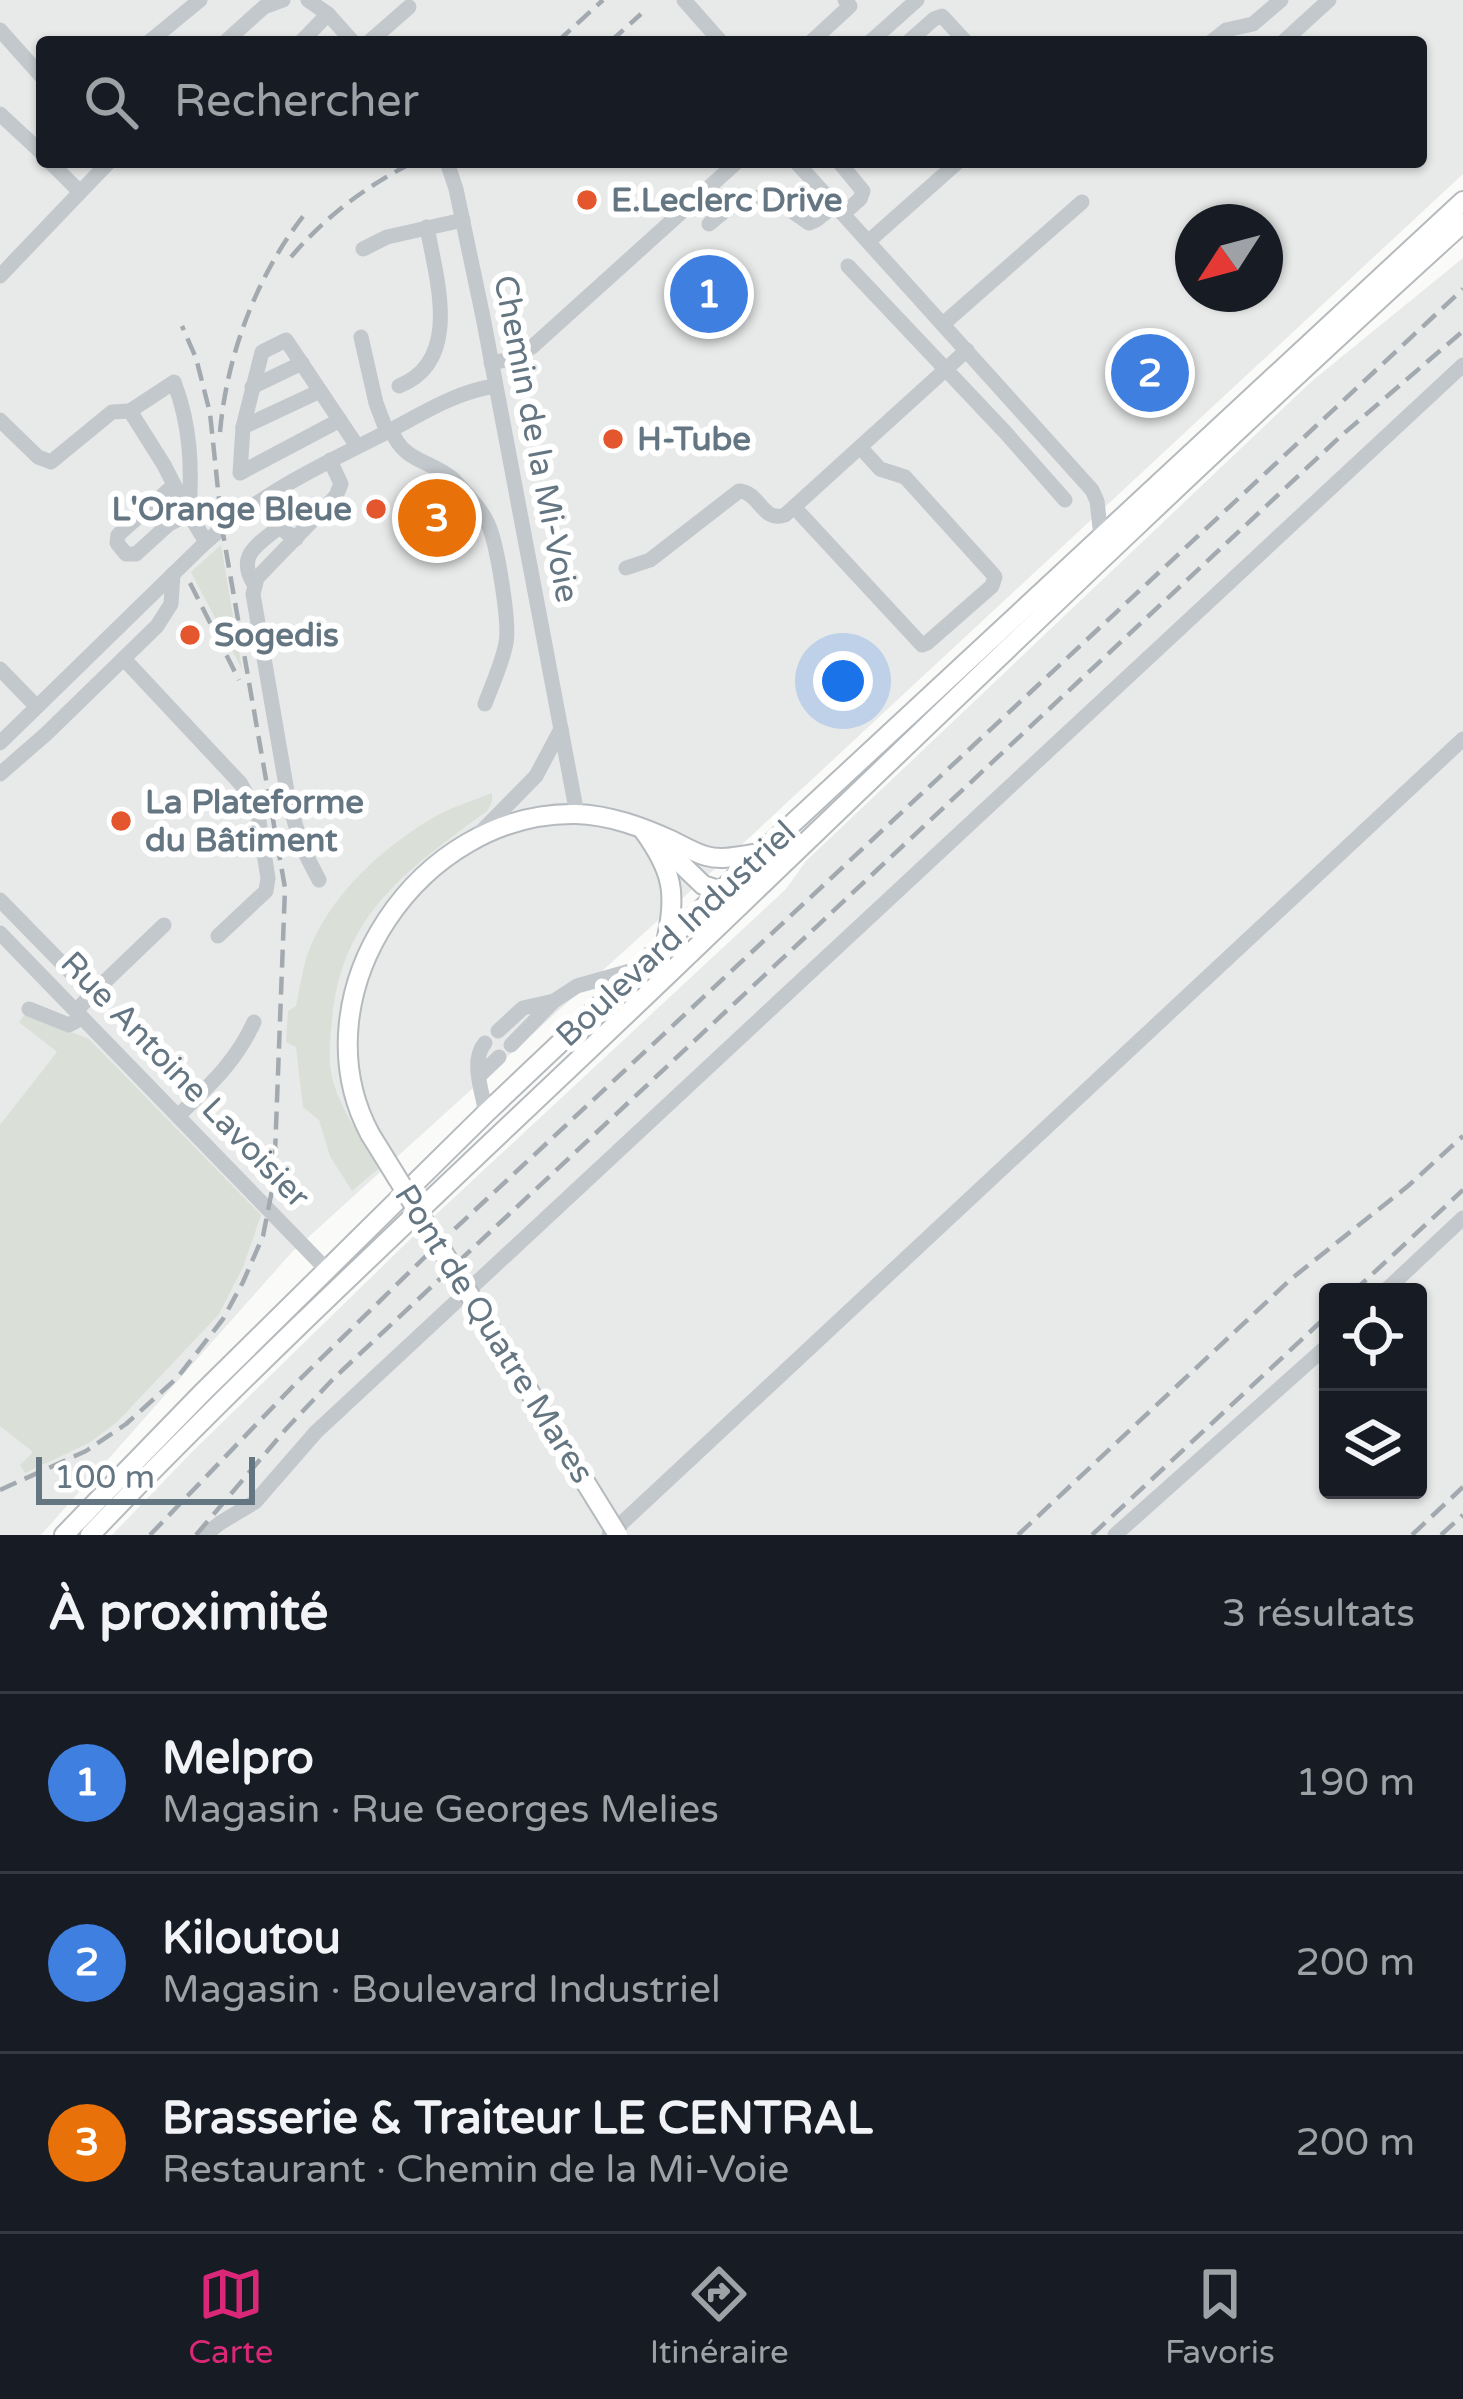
<!DOCTYPE html>
<html lang="fr">
<head>
<meta charset="utf-8">
<style>
  body { margin:0; font-family:"Varela Round",sans-serif; background:#242831; color:#f1f3f6 }
  .controls { position:absolute; right:36px; bottom:36px; display:grid; overflow:hidden; border-radius:12px; box-shadow:0 3px 9px #0004 }
  .controls button { width:108px; height:108px; display:grid; place-items:center; padding:0; border:0; border-bottom:3px solid #363941; background:#171b24; color:#f1f3f6; font:60px sans-serif }
  .compass { position:absolute; left:1175px; top:204px; width:108px; height:108px; border-radius:50%; background:#171b24; box-shadow:0 3px 9px #0004; rotate:234deg }
  .scale { position:absolute; left:36px; bottom:30px; width:219px; box-sizing:border-box; padding-left:12px; border:6px solid #657683; border-top:0; font-size:33px; line-height:42px; white-space:nowrap; color:#657683; -webkit-text-stroke:9px #fff; paint-order:stroke }
  .you { position:absolute; left:843px; top:681px; width:42px; height:42px; margin:-30px; border:9px solid #fff; border-radius:50%; background:#1a73e8; box-shadow:0 0 0 18px #1a73e833 }
  .badge { display:grid; place-items:center; width:78px; height:78px; border-radius:50%; background:#db2777; color:#fff; font-size:39px; font-weight:700 }
  .pin { position:absolute; translate:-50% -50%; border:6px solid #fff; box-shadow:0 3px 12px #0006 }
  .list { margin:0; padding:0; list-style:none }
  h2 { display:flex; justify-content:space-between; align-items:center; height:156px; margin:0; padding:0 48px; font-size:51px }
  h2 small { font-size:39px; font-weight:400; color:#9ea1a6 }
  .list li { display:grid; grid-template-columns:78px 1fr auto; gap:36px; align-items:center; box-sizing:border-box; height:180px; padding:0 48px; border-top:3px solid #363941 }
  .list b { display:block; font-size:45px; white-space:nowrap }
  .list p { margin:0; font-size:39px; white-space:nowrap; color:#9ea1a6 }
  .list em { font-size:39px; font-style:normal; color:#9ea1a6 }
  .icon { flex:none; width:66px; height:66px; fill:none; stroke:currentColor; stroke-width:2; stroke-linecap:round; stroke-linejoin:round }
  .map { position:relative; flex:none; width:1463px; height:1535px; overflow:hidden }
  .search { position:absolute; background:#171b24; box-shadow:0 3px 9px #0004; left:36px; right:36px; top:36px; height:132px; display:flex; align-items:center; gap:30px; box-sizing:border-box; padding:0 42px; border-radius:12px; color:#9ea1a6; font-size:45px }
  .sheet { height:696px; background:#171b24 }
  nav { display:flex; justify-content:space-around; align-items:center; box-sizing:border-box; height:168px; border-top:3px solid #363941; background:#171b24; font-size:33px; color:#9ea1a6 }
  nav a { display:grid; justify-items:center; gap:6px }
  nav .on { color:#db2777 }
  .map>svg:first-child { display:block }
  .built { fill:#e8e9e9; fill-rule:evenodd }
  .green { fill:#dadfd7 }
  .lines { fill:none; stroke-linecap:round; stroke-linejoin:round }
  .major-casing { stroke:#b5babe; stroke-width:22 }
  .minor { stroke:#c3c8cc; stroke-width:15 }
  .major { stroke:#fff; stroke-width:18 }
  .rail { stroke:#a2aab0; stroke-width:4.5; stroke-dasharray:18 9; stroke-linecap:butt }
  .major-bridge-casing { stroke:#b5babe; stroke-width:22; stroke-linecap:butt }
  .major-bridge { stroke:#fff; stroke-width:18 }
  .poi-dot { fill:#e4572e; stroke:#fff; stroke-width:4.5 }
  .labels { text-anchor:middle; dominant-baseline:central; stroke-width:12; stroke-linejoin:round; paint-order:stroke }
  .poi-label { font-size:33px; font-weight:bold; fill:#657683; stroke:#fff; text-anchor:start }
  .street-label { font-size:33px; fill:#657683; stroke:#fff }
</style>
</head>
<body>
<div class="map">
<svg width="1463" height="1535" viewBox="0 0 1463 1535">
  <rect width="100%" height="100%" fill="#fafaf8"/>
  <g class="built">
    <path d="M0,0H1463V174L750,837L292,1252L41,1535H0ZM42,42H1421V162H42ZM1193,222H1265V294H1193Z"/>
    <path d="M1463,258V1535H112L192,1452L431,1219L786,889L806,861L1312,381ZM1328,1292H1418V1490H1328Z"/>
  </g>
  <g class="green">
    <path d="M221,545L242,669L191,572Z"/>
    <path d="M492,793V802L487,811C408,869 341,914 332,1021C330,1039 328,1059 332,1077C340,1110 362,1139 379,1168L352,1191L330,1156L319,1120L303,1107L296,1047L286,1042L288,1011L296,1006C299,991 302,974 306,959C325,900 379,850 431,819C449,808 472,801 492,793Z"/>
    <path d="M25,1014L89,1039L261,1215L243,1267L219,1314L117,1422L89,1443L25,1473L20,1465L33,1452L0,1426V1125L57,1052L19,1022Z"/>
  </g>
  <g class="lines">
    <g class="major-casing">
      <g id="major">
        <path d="M643,830C673,871 677,894 666,942"/>
        <path d="M656,845L675,858L703,885L731,894"/>
        <path d="M370,1134C295,993 421,811 576,814C610,815 642,827 673,841C683,846 695,853 706,856C723,861 744,855 761,853"/>
        <path d="M64,1535L203,1392L486,1113L764,850L1463,201"/>
        <path d="M90,1535C279,1338 482,1153 679,964C939,715 1197,464 1463,223"/>
      </g>
    </g>
    <g class="minor">
      <path d="M308,0L328,14L353,42"/>
      <path d="M684,0L721,42"/>
      <path d="M0,30L42,77"/>
      <path d="M149,42L200,0"/>
      <path d="M225,42L264,7L283,0"/>
      <path d="M301,42L328,14"/>
      <path d="M369,42L409,7"/>
      <path d="M811,42L850,6L845,0"/>
      <path d="M870,42L917,0"/>
      <path d="M908,42L934,19L942,16L966,42"/>
      <path d="M1211,42L1226,30L1253,24L1281,0"/>
      <path d="M1283,42L1329,0"/>
      <path d="M0,114L42,153"/>
      <path d="M50,162L80,192"/>
      <path d="M447,162L456,189L483,317L577,814"/>
      <path d="M796,162L1092,490L1097,501L1101,537"/>
      <path d="M839,162L863,191L860,199L843,214"/>
      <path d="M709,224C752,187 763,191 809,223L816,220L835,205"/>
      <path d="M869,241L958,162"/>
      <path d="M363,249L387,237L463,220"/>
      <path d="M848,266L1005,432L1065,500"/>
      <path d="M0,276L109,162"/>
      <path d="M943,324L1082,202"/>
      <path d="M361,337L376,403L387,432"/>
      <path d="M491,363L515,358L532,347L737,162"/>
      <path d="M174,382C191,426 192,468 189,514L164,465L130,411Z"/>
      <path d="M399,386C463,361 436,278 427,227"/>
      <path d="M252,387L302,363"/>
      <path d="M0,420L38,457L51,462L112,412L130,411"/>
      <path d="M340,420L240,473L243,427L262,352L286,340L357,446"/>
      <path d="M243,427L320,391"/>
      <path d="M391,430C405,464 430,459 454,480C466,492 481,509 488,524C497,543 510,623 506,643C502,664 492,685 485,704"/>
      <path d="M174,485L118,535L117,543L126,554H136L169,524L189,514L206,542"/>
      <path d="M794,507L922,645L927,643L992,586L995,577L991,572L905,477L880,469L860,447"/>
      <path d="M626,568L650,560L739,491C760,492 762,523 785,515L967,350"/>
      <path d="M254,584C237,557 255,546 277,529L280,528L296,539"/>
      <path d="M124,659L241,784L258,815L268,878L266,891L218,936"/>
      <path d="M0,669L37,707"/>
      <path d="M0,743L206,542C262,493 317,467 383,434C419,416 454,392 495,386"/>
      <path d="M0,774L46,734L157,626L171,604L173,574"/>
      <path d="M475,838L536,776L561,729"/>
      <path d="M319,880L302,847L289,803L253,594L257,578L336,496L341,484L330,460"/>
      <path d="M0,900L92,994L76,1011"/>
      <path d="M0,933L327,1270"/>
      <path d="M92,994L164,925"/>
      <path d="M29,1009L69,1025L82,1018"/>
      <path d="M498,1031L523,1008L554,1001L577,986L637,969"/>
      <path d="M485,1043C470,1060 482,1091 486,1113"/>
      <path d="M511,1045L554,1001"/>
      <path d="M479,1076L499,1057"/>
      <path d="M178,1116C209,1086 236,1062 254,1022"/>
      <path d="M1384,1292L1463,1218"/>
      <path d="M205,1535L220,1523L255,1502L316,1432L1463,365"/>
      <path d="M609,1535L1463,739"/>
      <path d="M1115,1535L1328,1345"/>
    </g>
    <use href="#major" class="major"/>
    <g class="rail">
      <path d="M557,42L603,0"/>
      <path d="M610,42L641,14"/>
      <path d="M291,257C326,216 366,186 414,162"/>
      <path d="M220,432C227,353 258,272 308,210"/>
      <path d="M190,583L239,680"/>
      <path d="M1353,1292L1463,1190"/>
      <path d="M0,1490L86,1451L126,1424L177,1378L223,1319L243,1282L263,1236L274,1180L285,888L222,528L210,413L196,358L182,326"/>
      <path d="M150,1535L297,1382L430,1252L1463,289"/>
      <path d="M196,1535L286,1429L334,1378L1342,435L1463,331"/>
      <path d="M1018,1535L1291,1279L1408,1186L1463,1136"/>
      <path d="M1092,1535L1328,1315"/>
      <path d="M1412,1535L1463,1487"/>
      <path d="M1441,1535L1463,1515"/>
    </g>
    <g class="major-bridge-casing">
      <path id="major-bridge" d="M370,1134L618,1535"/>
    </g>
    <use href="#major-bridge" class="major-bridge"/>
  </g>
  <g class="poi-dot">
    <circle cx="587" cy="200" r="12"/>
    <circle cx="613" cy="439" r="12"/>
    <circle cx="376" cy="509" r="12"/>
    <circle cx="190" cy="635" r="12"/>
    <circle cx="121" cy="821" r="12"/>
  </g>
  <g class="labels">
    <g class="poi-label">
      <text x="611" y="200">E.Leclerc Drive</text>
      <text x="637" y="439">H-Tube</text>
      <text x="352" y="509" text-anchor="end">L'Orange Bleue</text>
      <text x="214" y="635">Sogedis</text>
      <text x="145" y="802">La Plateforme<tspan x="145" dy="38">du Bâtiment</tspan></text>
    </g>
    <g class="street-label">
      <text transform="translate(536 439) rotate(79)">Chemin de la Mi-Voie</text>
      <text transform="translate(676 934) rotate(-43)">Boulevard Industriel</text>
      <text transform="translate(185 1080) rotate(46)">Rue Antoine Lavoisier</text>
      <text transform="translate(494 1334) rotate(58)">Pont de Quatre Mares</text>
    </g>
  </g>
</svg>
<div class="controls">
<button><svg class="icon" aria-label="locate" viewBox="0 0 24 24"><circle cx="12" cy="12" r="6"/><path d="M12 2v4M12 18v4M2 12h4M18 12h4"/></svg></button>
<button><svg class="icon" aria-label="layers" viewBox="0 0 24 24"><path d="M12 4l9 5-9 5-9-5zM3 14l9 5 9-5"/></svg></button>
</div>
<svg class="compass" viewBox="-18 -18 36 36"><path d="M0-13l5 13h-10z" fill="#e53935"/><path d="M0 13l5-13h-10z" fill="#9ea1a6"/></svg>
<div class="scale">100 m</div>
<div class="you"></div>
<div class="pin badge" style="left:709px;top:294px;background:#3f7fe0">1</div>
<div class="pin badge" style="left:1150px;top:373px;background:#3f7fe0">2</div>
<div class="pin badge" style="left:437px;top:518px;background:#e8710a">3</div>
<div class="search"><svg class="icon" aria-label="search" viewBox="0 0 24 24"><circle cx="10" cy="10" r="6"/><path d="M15 15l6 6"/></svg>Rechercher</div>
</div>
<section class="sheet">
<h2>À proximité<small>3 résultats</small></h2>
<ul class="list">
<li><span class="badge" style="background:#3f7fe0">1</span><div><b>Melpro</b><p>Magasin · Rue Georges Melies</p></div><em>190 m</em></li>
<li><span class="badge" style="background:#3f7fe0">2</span><div><b>Kiloutou</b><p>Magasin · Boulevard Industriel</p></div><em>200 m</em></li>
<li><span class="badge" style="background:#e8710a">3</span><div><b>Brasserie &amp; Traiteur LE CENTRAL</b><p>Restaurant · Chemin de la Mi-Voie</p></div><em>200 m</em></li>
</ul>
</section>
<nav>
<a class="on"><svg class="icon" aria-label="map" viewBox="0 0 24 24"><path d="M3 6l6-2 6 2 6-2v14l-6 2-6-2-6 2zM9 4v14M15 6v14"/></svg>Carte</a>
<a><svg class="icon" aria-label="directions" viewBox="0 0 24 24"><path d="M12 3l9 9-9 9-9-9zM9 14v-3h6M13 9l2 2-2 2"/></svg>Itinéraire</a>
<a><svg class="icon" aria-label="saved" viewBox="0 0 24 24"><path d="M7 4h10v16l-5-4-5 4z"/></svg>Favoris</a>
</nav>
</body>
</html>
